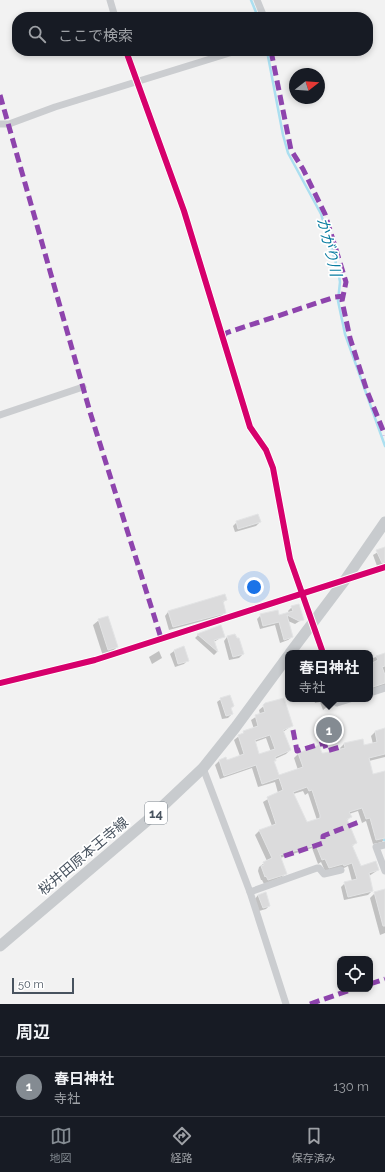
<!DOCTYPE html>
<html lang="ja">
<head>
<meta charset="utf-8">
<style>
  body { margin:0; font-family:Raleway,"Noto Sans JP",sans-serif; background:#242831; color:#f1f3f6 }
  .controls { position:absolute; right:12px; bottom:12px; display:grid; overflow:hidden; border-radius:8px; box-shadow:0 2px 6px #0003 }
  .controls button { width:36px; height:36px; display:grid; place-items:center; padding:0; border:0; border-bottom:1px solid #363941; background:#171b24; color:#f1f3f6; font:20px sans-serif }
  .compass { position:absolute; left:289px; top:68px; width:36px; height:36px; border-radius:50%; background:#171b24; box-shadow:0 2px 6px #0003; rotate:73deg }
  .scale { position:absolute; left:12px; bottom:10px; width:62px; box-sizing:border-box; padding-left:4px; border:2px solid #48535f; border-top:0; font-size:11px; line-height:14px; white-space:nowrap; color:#48535f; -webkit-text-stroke:3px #fff; paint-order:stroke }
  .you { position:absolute; left:254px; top:587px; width:14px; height:14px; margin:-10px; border:3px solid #fff; border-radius:50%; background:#1a73e8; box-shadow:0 0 0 6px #1a73e833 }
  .badge { display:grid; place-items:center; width:26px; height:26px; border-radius:50%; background:#848b92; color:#fff; font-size:13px; font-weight:700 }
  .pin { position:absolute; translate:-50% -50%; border:2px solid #fff; box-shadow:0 1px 4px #0006 }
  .popup { position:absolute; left:285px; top:650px; width:88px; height:52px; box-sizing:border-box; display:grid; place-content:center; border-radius:8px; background:#171b24; filter:drop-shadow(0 1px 3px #0005); font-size:13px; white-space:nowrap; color:#9ea1a6 }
  .popup b { font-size:15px; color:#f1f3f6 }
  .popup::after { content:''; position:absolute; left:50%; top:100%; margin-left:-8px; border:8px solid transparent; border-top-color:#171b24 }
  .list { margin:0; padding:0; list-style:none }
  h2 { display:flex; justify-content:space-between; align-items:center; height:52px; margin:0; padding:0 16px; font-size:17px }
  h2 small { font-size:13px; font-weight:400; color:#9ea1a6 }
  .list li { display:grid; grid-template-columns:26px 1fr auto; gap:12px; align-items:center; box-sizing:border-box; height:60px; padding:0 16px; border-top:1px solid #363941 }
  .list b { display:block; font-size:15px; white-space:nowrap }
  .list p { margin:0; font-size:13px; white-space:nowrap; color:#9ea1a6 }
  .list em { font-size:13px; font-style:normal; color:#9ea1a6 }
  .icon { flex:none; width:22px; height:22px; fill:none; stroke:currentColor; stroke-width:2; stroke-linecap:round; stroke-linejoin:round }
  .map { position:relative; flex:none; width:385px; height:1004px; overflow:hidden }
  .search { position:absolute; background:#171b24; box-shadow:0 2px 6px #0003; left:12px; right:12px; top:12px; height:44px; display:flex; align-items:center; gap:10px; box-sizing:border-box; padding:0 14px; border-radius:16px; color:#9ea1a6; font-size:15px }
  .sheet { height:112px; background:#171b24 }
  nav { display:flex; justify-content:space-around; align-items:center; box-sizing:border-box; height:56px; border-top:1px solid #363941; background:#171b24; font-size:11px; color:#9ea1a6 }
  nav a { display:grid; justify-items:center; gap:2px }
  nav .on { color:#848b92 }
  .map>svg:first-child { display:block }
  .shadow { fill:#0003; fill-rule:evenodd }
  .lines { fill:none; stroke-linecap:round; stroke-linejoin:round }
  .stream { stroke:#abdff0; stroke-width:2.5 }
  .building { fill:#dbdbdc; stroke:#e3e4e5; fill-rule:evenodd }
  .minor { stroke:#cbcdd0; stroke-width:7 }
  .primary { stroke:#c8cbce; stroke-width:11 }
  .quiet { stroke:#8e44ad; stroke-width:5; stroke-dasharray:10 5; stroke-linecap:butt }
  .cycleway-casing { stroke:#fff; stroke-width:8 }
  .cycleway { stroke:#d6006c; stroke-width:6 }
  .labels { text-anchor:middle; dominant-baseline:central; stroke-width:3.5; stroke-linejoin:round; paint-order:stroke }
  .shield { fill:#fff; stroke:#7f878f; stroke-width:1 }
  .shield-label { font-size:13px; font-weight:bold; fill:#48535f }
  .street-label { font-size:14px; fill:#48535f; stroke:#fff }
  .water-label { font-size:15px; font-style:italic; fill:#0a7da1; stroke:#fff }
</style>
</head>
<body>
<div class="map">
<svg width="385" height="1004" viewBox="0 0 385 1004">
  <rect width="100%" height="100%" fill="#f2f2f2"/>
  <g class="shadow">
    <path d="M237,522H260L256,526L235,532L233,526Z"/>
    <path d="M385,548V563L377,566L373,555Z"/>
    <path d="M224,595L226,600L222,603L225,612L221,616L169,630L165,616L168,612Z"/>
    <path d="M292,607L303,619L295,624L288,621L292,637L288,640L280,643L275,625L260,629L257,619L261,615L278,616L289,613L288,611Z"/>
    <path d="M99,620L117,647L111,653L103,656L93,625Z"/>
    <path d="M209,632L223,636L214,642L217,652L214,655L195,638L198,635Z"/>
    <path d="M227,637L236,640L243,654L239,658L229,660L224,641Z"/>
    <path d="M184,647L188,660L184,664L175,667L170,654L174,651Z"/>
    <path d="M316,650L317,653H308Z"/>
    <path d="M159,651L162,658L152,664L149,657Z"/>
    <path d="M385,654V685L370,691V659Z"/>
    <path d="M221,699L230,708L232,714L228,718L222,719L217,702Z"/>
    <path d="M314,699H330L331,704L323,710L320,702L315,703Z"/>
    <path d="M266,704L291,726L283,732L290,750L286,754L275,759L273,762L278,777L298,770L294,758L298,754H321L341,750L340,748L344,744L364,746L373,744L371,736L375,732L385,739V757L369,761L372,775L385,773V838L382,842L373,844L366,821L362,823L358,811L349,814L350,817L347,821L356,842L352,847L360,867L378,870L369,876L372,891L368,895L344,900L341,887L345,883L352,881L348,866L340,870L325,871L321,862L318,864L312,848L280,858L286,873L282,877L264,884L262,880H261L258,871L259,867L267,861L255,835L259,831L272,826L263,802L278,793L275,782L258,787L252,768L220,779L215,765L219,761H227L240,756L234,740L244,732L254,729L251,720L260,714L259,710ZM266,738L271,752L258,756L255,742ZM303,791L305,795L308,793L317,820L306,824L293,794Z"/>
    <path d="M385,890V933L380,935L370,898L375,893Z"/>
    <path d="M258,895L269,906L266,909L259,911L255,899Z"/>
  </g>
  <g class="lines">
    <g class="stream">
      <path d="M251,0L258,17"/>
      <path d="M267,51L283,135L288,153L321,214L338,270L340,282L338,301L345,334L385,446"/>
      <path d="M384,840H385"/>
    </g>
  </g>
  <g class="building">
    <path d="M258,514L261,522L238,529L236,521Z"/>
    <path d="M385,547V562L382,563L376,550Z"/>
    <path d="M225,594L227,600L223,601L226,613L173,627L168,611Z"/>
    <path d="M299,604L304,620L299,621L287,615L293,637L284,640L279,622L263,626L260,614L278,610L279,615L293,611L291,606Z"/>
    <path d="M108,616L118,647L108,650L98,619Z"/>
    <path d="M221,625L225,637L214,640L218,652L197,634Z"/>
    <path d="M235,634L237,638H239L244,654L233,657L227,636Z"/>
    <path d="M184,646L189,661L178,664L174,650Z"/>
    <path d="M385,653V666L382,667L385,675V683L370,688V664L378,660L376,656Z"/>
    <path d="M230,695L234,706L231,708L233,714L226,716L220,698Z"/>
    <path d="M284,698L293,726L283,730L291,750L275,757L276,761H274L279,775L303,767L298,753L319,745L322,753H324L345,748L344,743L363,739L364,745L377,742L375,731L385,728V754L369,758L373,774L385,771V838L376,840L370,818L366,819L362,808L349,812L352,817L347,819L357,843L352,845L361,866L376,861L379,870L369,873L373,891L348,897L344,882L357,879L352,863L344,866L343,864L329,868L325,859L322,860L316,845L280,855L287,874L268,880L266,876L265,877L261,866L264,865L263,862L272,858L259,830L276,824L267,797L283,790L279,778L262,784L256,765L224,776L219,760L226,757L227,760L244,754L238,735L244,733L243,731L258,726L255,715L265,712L263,705L265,703ZM270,735L275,749L259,754L255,740ZM307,787L309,791L312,790L320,815V818L307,822L293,792Z"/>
    <path d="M385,889V926H383L374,892Z"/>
    <path d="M266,892L270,906L263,908L258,895Z"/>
  </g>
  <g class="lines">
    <g class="minor">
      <path d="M110,0L115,17"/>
      <path d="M257,0L264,17"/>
      <path d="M126,51L184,211L250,427L266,450L273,468L290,559L323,653"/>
      <path d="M0,124H9L55,107L236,51"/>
      <path d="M0,415L83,387"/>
      <path d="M0,683L95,660L385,567"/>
      <path d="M370,693L385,688"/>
      <path d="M336,699L337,703L350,699"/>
      <path d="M203,768L250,892L286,1004"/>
      <path d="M385,845L376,847L385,871"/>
      <path d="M250,892L317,868H319L324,874L341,870"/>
    </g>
    <g class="primary">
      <path d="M290,653L345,580L385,522"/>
      <path d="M0,946L148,820L203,768L235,728L288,656"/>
    </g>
    <g class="quiet">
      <path d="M271,51L291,150L303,169L325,214L346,282L342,301L350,338L367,391L385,435"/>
      <path d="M0,95L90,412L161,638"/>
      <path d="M223,337L226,333L335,297L344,296"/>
      <path d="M293,730L297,751L324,743L327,751L340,747"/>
      <path d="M284,856L323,843V836L359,822"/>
      <path d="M370,984L385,979"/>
      <path d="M310,1004L353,989"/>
    </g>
    <g class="cycleway-casing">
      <g id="cycleway">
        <path d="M126,51L184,211L250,427L266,450L273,468L290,559L323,653"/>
        <path d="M0,683L95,660L385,567"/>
      </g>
    </g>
    <use href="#cycleway" class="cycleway"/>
  </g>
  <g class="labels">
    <rect class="shield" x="145" y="802" width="22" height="22" rx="3"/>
    <g class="shield-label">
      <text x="156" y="813">14</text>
    </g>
    <g class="street-label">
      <text transform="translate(83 856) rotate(-40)">桜井田原本王寺線</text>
    </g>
    <g class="water-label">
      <text transform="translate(329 247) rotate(76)">かがり川</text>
    </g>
  </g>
</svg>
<div class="controls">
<button><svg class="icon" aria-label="locate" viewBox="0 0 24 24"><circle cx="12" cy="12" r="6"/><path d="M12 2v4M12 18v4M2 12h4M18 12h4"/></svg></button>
</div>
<svg class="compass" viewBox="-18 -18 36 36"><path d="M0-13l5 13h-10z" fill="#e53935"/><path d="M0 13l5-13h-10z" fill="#9ea1a6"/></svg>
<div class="scale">50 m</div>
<div class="you"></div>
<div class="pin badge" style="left:329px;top:730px">1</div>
<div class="popup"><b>春日神社</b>寺社</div>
<div class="search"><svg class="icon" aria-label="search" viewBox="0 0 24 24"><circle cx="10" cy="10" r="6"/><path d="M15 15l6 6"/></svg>ここで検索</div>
</div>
<section class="sheet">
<h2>周辺<small></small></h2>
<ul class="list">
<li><span class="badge">1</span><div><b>春日神社</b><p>寺社</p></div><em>130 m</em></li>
</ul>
</section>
<nav>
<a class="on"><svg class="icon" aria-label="map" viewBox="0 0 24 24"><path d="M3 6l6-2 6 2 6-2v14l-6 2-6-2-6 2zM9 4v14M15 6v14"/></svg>地図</a>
<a><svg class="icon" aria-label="directions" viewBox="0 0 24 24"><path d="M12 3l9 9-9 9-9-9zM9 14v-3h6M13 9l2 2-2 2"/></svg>経路</a>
<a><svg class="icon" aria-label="saved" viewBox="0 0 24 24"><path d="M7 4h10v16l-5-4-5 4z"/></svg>保存済み</a>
</nav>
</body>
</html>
